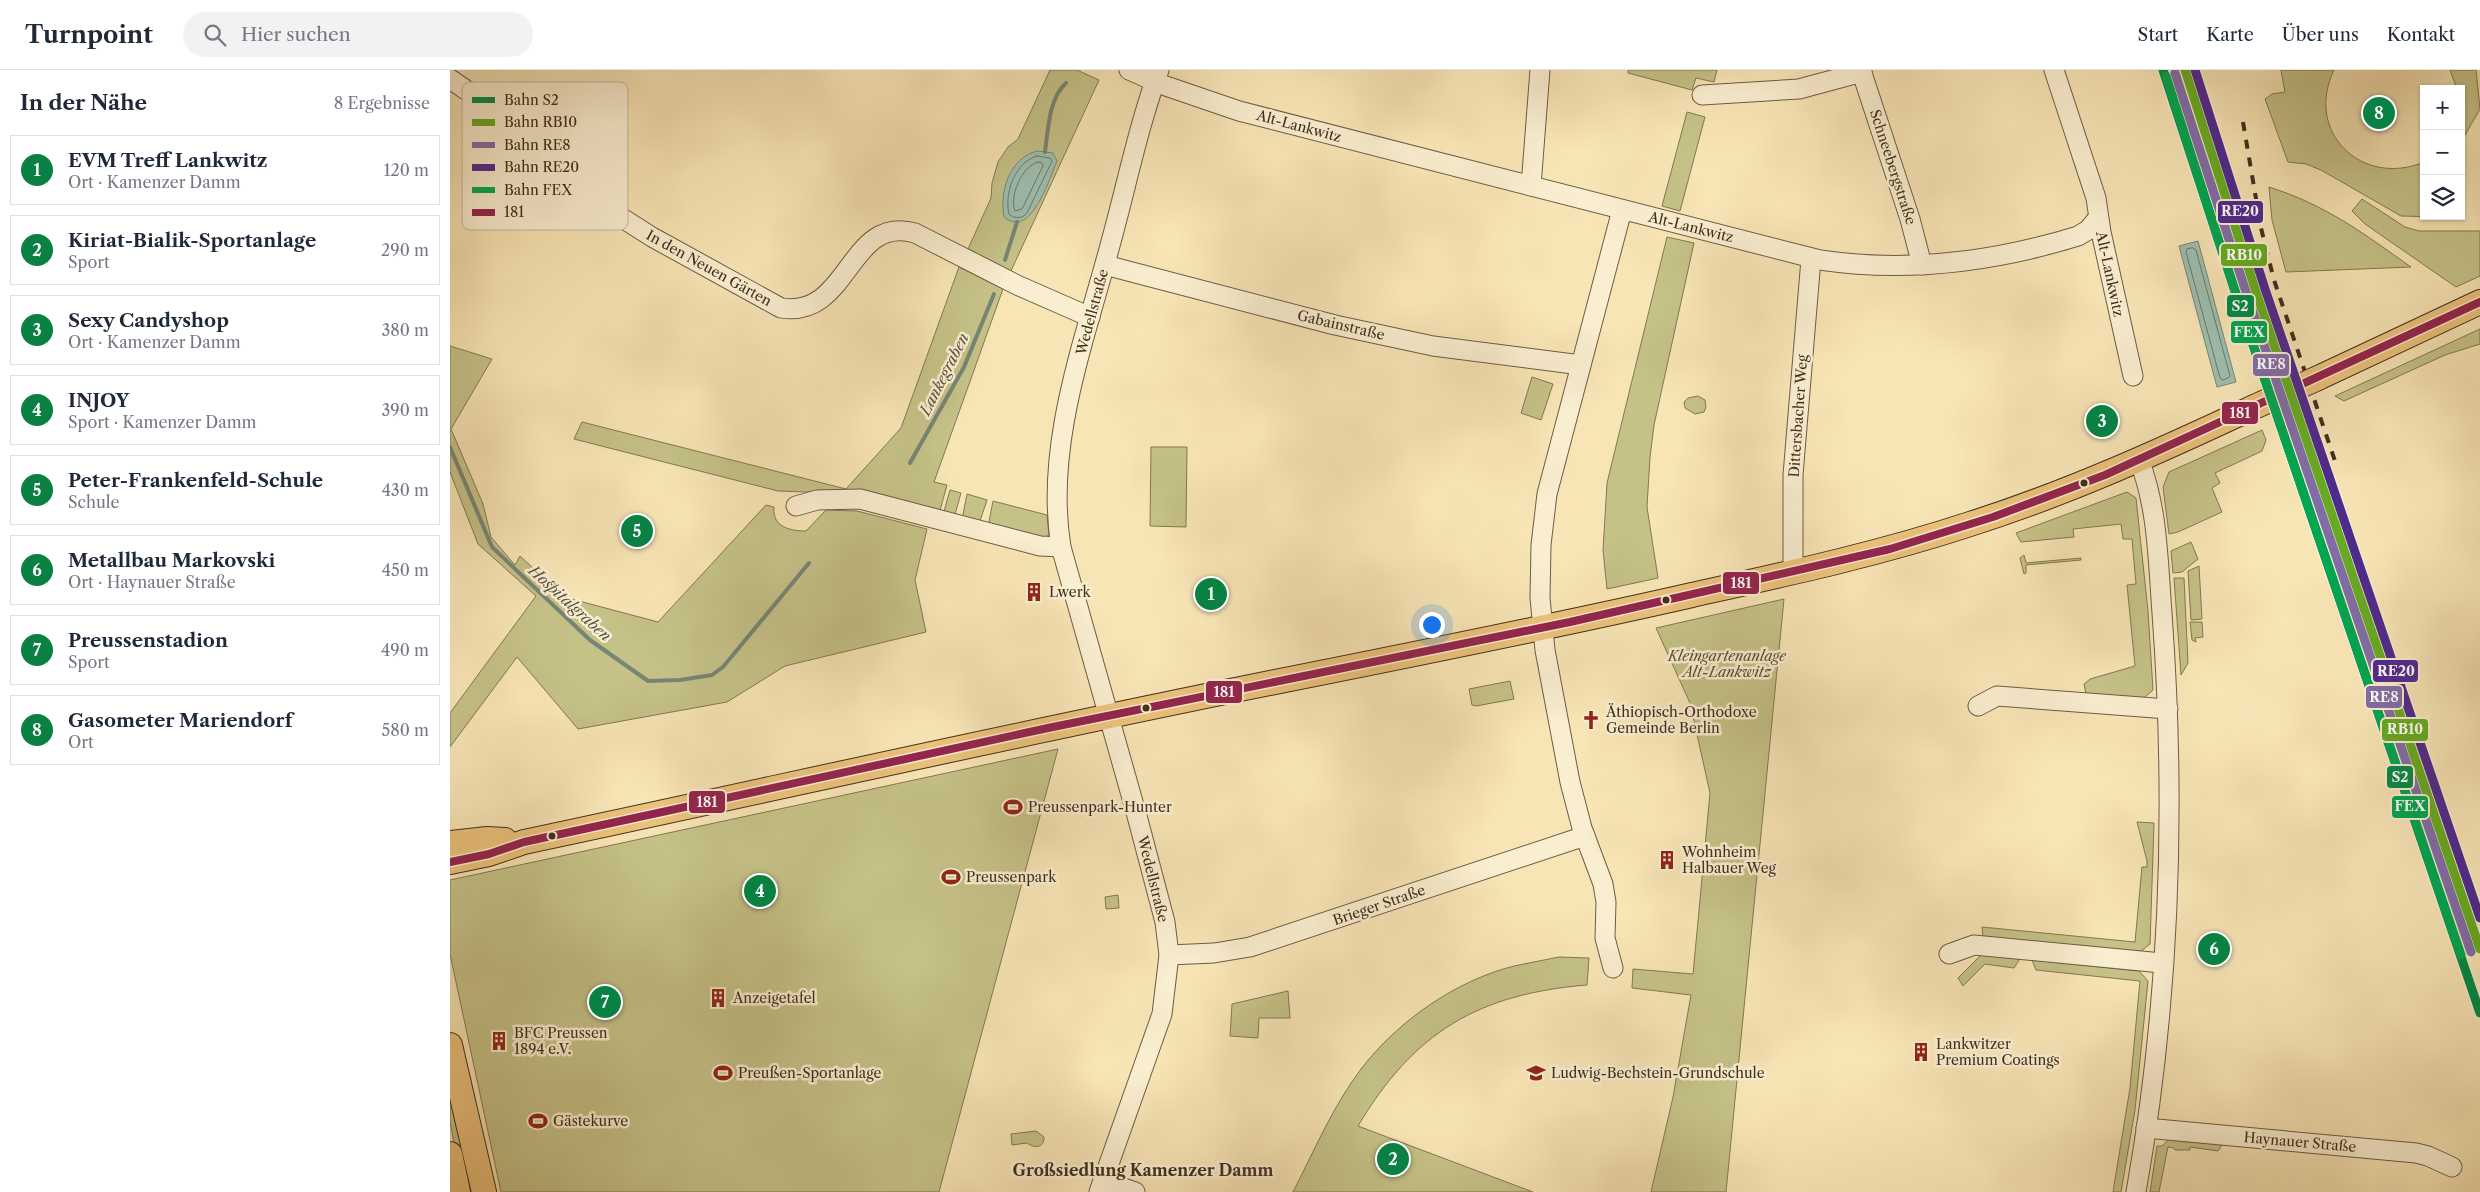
<!DOCTYPE html>
<html lang="de">
<head>
<meta charset="utf-8">
<style>
  body { margin:0; font-family:"Libre Caslon Text",serif; background:#f2f2f3; color:#1f2937 }
  .controls { position:absolute; right:15px; top:15px; display:grid; overflow:hidden; border-radius:0px; box-shadow:0 1px 4px #0004 }
  .controls button { width:45px; height:45px; display:grid; place-items:center; padding:0; border:0; border-bottom:1px solid #e0e1e3; background:#fff; color:#1f2937; font:25px sans-serif }
  .you { position:absolute; left:981px; top:554px; width:18px; height:18px; margin:-12px; border:4px solid #fff; border-radius:50%; background:#1a73e8; box-shadow:0 0 0 8px #1a73e833 }
  .badge { display:grid; place-items:center; width:32px; height:32px; border-radius:50%; background:#0b8043; color:#fff; font-size:16px; font-weight:700 }
  .pin { position:absolute; translate:-50% -50%; border:2px solid #fff; box-shadow:0 1px 5px #0006 }
  .list { margin:0; padding:0; list-style:none }
  h2 { display:flex; justify-content:space-between; align-items:center; height:65px; margin:0; padding:0 20px; font-size:21px }
  h2 small { font-size:16px; font-weight:400; color:#747a83 }
  .list li { display:grid; grid-template-columns:32px 1fr auto; gap:15px; align-items:center; box-sizing:border-box; height:70px; margin:0 10px 10px; padding:0 10px; border:1px solid #e0e1e3; border-radius:0px }
  .list b { display:block; font-size:19px; white-space:nowrap }
  .list p { margin:0; font-size:16px; white-space:nowrap; color:#747a83 }
  .list em { font-size:16px; font-style:normal; color:#747a83 }
  .icon { flex:none; width:28px; height:28px; fill:none; stroke:currentColor; stroke-width:2; stroke-linecap:round; stroke-linejoin:round }
  .map { position:relative; flex:none; width:2030px; height:1122px; overflow:hidden }
  header { display:flex; align-items:center; gap:30px; box-sizing:border-box; height:70px; padding:0 25px; background:#fff; border-bottom:1px solid #e0e1e3 }
  header strong { font-size:24px }
  nav { display:flex; gap:28px; margin-inline-start:auto; font-size:18px }
  .search { width:350px; height:45px; background:#f2f2f3; display:flex; align-items:center; gap:12px; box-sizing:border-box; padding:0 18px; border-radius:28px; color:#747a83; font-size:19px }
  main { display:flex }
  aside { flex:1; background:#fff }
  .map>svg:first-child { display:block }
  .green { fill:#c5c288; stroke:#827852 }
  .water { fill:#9dbfb1; stroke:#778576 }
  .lines { fill:none; stroke-linecap:round; stroke-linejoin:round }
  .shore { stroke:#6e7767; stroke-width:1 }
  .stream { stroke:#778576; stroke-width:4 }
  .minor-casing { stroke:#6d5c43; stroke-width:21 }
  .major-casing { stroke:#3f2f1d; stroke-width:26 }
  .minor { stroke:#faeed0; stroke-width:19 }
  .major { stroke:#ecc27b; stroke-width:24 }
  .rail { stroke:#3f2f1d; stroke-width:4; stroke-dasharray:9 9; stroke-linecap:butt }
  .major-bridge-casing { stroke:#3f2f1d; stroke-width:26; stroke-linecap:butt }
  .major-bridge { stroke:#ecc27b; stroke-width:24 }
  .bus-1-casing { stroke:#faeed0; stroke-width:11 }
  .bus-1 { stroke:#94244d; stroke-width:8 }
  .rail-1-casing { stroke:#faeed0; stroke-width:12 }
  .rail-2-casing { stroke:#faeed0; stroke-width:12 }
  .rail-3-casing { stroke:#faeed0; stroke-width:12 }
  .rail-4-casing { stroke:#faeed0; stroke-width:12 }
  .rail-5-casing { stroke:#faeed0; stroke-width:12 }
  .rail-1 { stroke:#018a47; stroke-width:9 }
  .rail-2 { stroke:#6a2; stroke-width:9 }
  .rail-3 { stroke:#816da6; stroke-width:9 }
  .rail-4 { stroke:#4e2a8e; stroke-width:9 }
  .rail-5 { stroke:#00a651; stroke-width:9 }
  .bus-dot { fill:#3f2f1d; stroke:#faeed0; stroke-width:2 }
  .labels { text-anchor:middle; dominant-baseline:central; stroke-width:5; stroke-linejoin:round; paint-order:stroke }
  .street-label { font-size:14px; fill:#3f2f1d; stroke:#faeed0 }
  .poi-label { font-size:14px; fill:#3f2f1d; stroke:#faeed0; text-anchor:start }
  .park-label { font-size:14px; font-style:italic; fill:#5a4c32; stroke:#faeed0 }
  .water-label { font-size:15px; font-style:italic; fill:#565342; stroke:#faeed0 }
  .quarter-label { font-size:16px; font-weight:bold; fill:#3f2f1d; stroke:#faeed0 }
  .key { fill:#faeed0; stroke:#c2b59a; stroke-width:1 }
  .key-label { font-size:14px; fill:#3f2f1d }
  .line-badge { stroke:#faeed0; stroke-width:2 }
  .badge-label { font-size:14px; text-anchor:middle; font-weight:bold; fill:#fff }
</style>
</head>
<body>
<header>
<strong>Turnpoint</strong>
<div class="search"><svg class="icon" aria-label="search" viewBox="0 0 24 24"><circle cx="10" cy="10" r="6"/><path d="M15 15l6 6"/></svg>Hier suchen</div>
<nav><a>Start</a><a>Karte</a><a>Über uns</a><a>Kontakt</a></nav>
</header>
<main>
<aside>
<h2>In der Nähe<small>8 Ergebnisse</small></h2>
<ul class="list">
<li><span class="badge">1</span><div><b>EVM Treff Lankwitz</b><p>Ort · Kamenzer Damm</p></div><em>120 m</em></li>
<li><span class="badge">2</span><div><b>Kiriat-Bialik-Sportanlage</b><p>Sport</p></div><em>290 m</em></li>
<li><span class="badge">3</span><div><b>Sexy Candyshop</b><p>Ort · Kamenzer Damm</p></div><em>380 m</em></li>
<li><span class="badge">4</span><div><b>INJOY</b><p>Sport · Kamenzer Damm</p></div><em>390 m</em></li>
<li><span class="badge">5</span><div><b>Peter-Frankenfeld-Schule</b><p>Schule</p></div><em>430 m</em></li>
<li><span class="badge">6</span><div><b>Metallbau Markovski</b><p>Ort · Haynauer Straße</p></div><em>450 m</em></li>
<li><span class="badge">7</span><div><b>Preussenstadion</b><p>Sport</p></div><em>490 m</em></li>
<li><span class="badge">8</span><div><b>Gasometer Mariendorf</b><p>Ort</p></div><em>580 m</em></li>
</ul>
</aside>
<div class="map">
<svg width="2030" height="1122" viewBox="0 0 2030 1122">
  <rect width="100%" height="100%" fill="#f8e5b6"/>
  <filter id="stains"><feTurbulence type="fractalNoise" baseFrequency=".004" numOctaves="4"/><feColorMatrix values="0 0 0 0 .2 0 0 0 0 .09 0 0 0 0 .02 0 0 0 .5 -.17"/></filter>
  <radialGradient id="worn" r=".72"><stop offset=".6" stop-color="#630" stop-opacity="0"/><stop offset="1" stop-color="#630" stop-opacity=".3"/></radialGradient>
  <g class="green">
    <path d="M600,0H627L649,10L560,203L518,179L541,128L542,113L548,92L558,77L568,69Z"/>
    <path d="M1178,0H1267L1264,12L1246,8L1242,20L1178,3Z"/>
    <path d="M1831,0H1884C1854,62 1912,118 1974,92V146L1993,147L1951,146L1871,100L1856,94L1838,92L1815,29L1822,24L1835,22Z"/>
    <path d="M2000,0H2026L2030,39L2011,72V19H2007Z"/>
    <path d="M1237,42L1255,47L1230,141L1212,136Z"/>
    <path d="M1819,117C1876,135 1913,163 1961,197L1836,202L1822,150Z"/>
    <path d="M1912,129L1955,157L1969,161H2030V206L2006,217L1915,154L1902,141Z"/>
    <path d="M1217,167L1244,173L1204,355L1200,387L1197,437L1208,508L1157,519L1153,480L1157,413Z"/>
    <path d="M509,197L553,219L484,412L497,415L489,444L412,424L328,421L124,369L132,352L396,419L451,358Z"/>
    <path d="M2030,259V274L1995,285L1894,331L1885,326Z"/>
    <path d="M0,276L42,289L1,359L33,434L41,467L65,495L70,486L114,527L208,552L316,435L324,437C322,457 340,461 356,461L376,440L407,441L477,459L465,510L476,562L335,596L277,632L128,659L67,587L0,677V643L86,526L28,474L0,402Z"/>
    <path d="M1082,307L1103,314L1091,350L1071,343Z"/>
    <path d="M1248,326L1255,330L1256,337L1254,342L1245,344L1235,338L1234,332L1238,328Z"/>
    <path d="M1812,360L1816,370L1812,381L1765,403L1770,413L1762,418L1772,442L1728,462L1719,464L1713,417L1719,402Z"/>
    <path d="M701,377H737L736,457L700,456Z"/>
    <path d="M500,420L511,423L504,448L493,445Z"/>
    <path d="M1677,422L1686,428L1698,541L1703,620L1694,628L1636,624L1634,614L1640,609L1685,596L1677,515L1686,514L1682,469H1673L1671,454L1623,459L1624,467L1571,472L1566,463Z"/>
    <path d="M517,424L537,430L529,454L512,450Z"/>
    <path d="M543,431L597,445L599,465L591,469L538,457Z"/>
    <path d="M1741,472L1748,489L1732,502L1723,503L1721,481Z"/>
    <path d="M1574,485L1576,493L1631,488V490L1576,495V503L1574,504L1570,488Z"/>
    <path d="M1749,496L1752,549L1741,550L1738,501Z"/>
    <path d="M1724,508H1734L1738,593L1731,605Z"/>
    <path d="M1334,529L1276,1122H1201L1223,1027L1241,925L1182,918L1183,899L1243,904L1260,723L1240,633L1206,558Z"/>
    <path d="M1740,552H1752L1753,567L1745,568L1746,572L1742,570Z"/>
    <path d="M1060,611L1064,629L1026,636L1022,635L1019,619Z"/>
    <path d="M608,679L489,1122H51L0,884V810Z"/>
    <path d="M1687,752L1704,753L1700,874L1690,882L1533,867L1532,857L1685,872L1692,797H1697V791Z"/>
    <path d="M668,825L669,838L656,839L655,827Z"/>
    <path d="M1531,885L1570,889L1564,898L1535,894L1513,916L1508,908Z"/>
    <path d="M1109,887L1139,888L1137,915C1028,924 964,962 908,1056L1083,1122H843C864,1081 883,1036 911,999C948,951 1005,911 1064,896C1079,893 1094,890 1109,887Z"/>
    <path d="M1582,890L1689,901L1698,911L1685,1040L1671,1122H1663L1680,1018L1690,911L1586,900Z"/>
    <path d="M838,921L840,948H809L808,968L780,966L782,934Z"/>
    <path d="M0,1010L23,1110L16,1112L12,1110L0,1053Z"/>
    <path d="M586,1061L594,1067C594,1079 584,1078 577,1073L562,1075L561,1064Z"/>
    <path d="M1719,1069L1772,1075L1768,1081L1740,1077V1080H1725L1724,1078L1718,1077L1709,1122H1700L1707,1076H1712Z"/>
  </g>
  <g class="water">
    <path d="M587,81L603,83L607,91C599,109 581,170 554,147C549,121 560,88 587,81Z"/>
    <path d="M1748,171L1786,312L1767,317L1729,176Z"/>
  </g>
  <g class="lines">
    <g class="shore">
      <path d="M587,86L600,88L602,91L577,143C572,149 565,149 559,144C554,123 565,92 587,86Z"/>
      <path d="M588,92L592,93L593,96L572,139L565,141C559,126 572,96 588,92Z"/>
      <path d="M1743,178L1746,180L1780,306L1778,308L1773,310L1770,308L1736,182L1737,179Z"/>
    </g>
    <g class="stream">
      <path d="M595,82C598,60 599,28 616,13"/>
      <path d="M555,190L567,152"/>
      <path d="M0,377L42,477L140,570L198,611L230,610L262,605L273,597L359,493"/>
      <path d="M460,393L514,297L544,224"/>
    </g>
    <g class="minor-casing">
      <g id="minor">
        <path d="M679,0L713,15L789,41L1370,190C1458,203 1544,192 1628,166L1638,160L1648,148"/>
        <path d="M1411,0L1460,149L1472,195"/>
        <path d="M1604,0L1646,128L1651,162L1683,306"/>
        <path d="M0,9L66,54L123,110L169,146L202,167L331,238C400,249 398,144 465,163L567,215L640,247"/>
        <path d="M1252,25L1349,19L1412,2"/>
        <path d="M1081,116L1090,0"/>
        <path d="M655,195L885,255L983,276L1131,295"/>
        <path d="M346,436L367,430L410,429L590,476L611,477"/>
        <path d="M1343,503V405L1361,189"/>
        <path d="M1528,636L1547,626L1718,639"/>
        <path d="M1499,884L1524,875L1712,893"/>
        <path d="M719,885L764,883L800,877L1135,766"/>
        <path d="M1163,898L1155,868L1156,832L1153,814L1132,758L1120,712L1095,580L1090,528L1091,475L1097,424L1172,140"/>
        <path d="M1696,1058L1966,1083L1978,1086L2002,1097"/>
        <path d="M653,1111L685,1122"/>
        <path d="M649,1122L712,944L719,885L715,852L687,746L611,477C594,374 636,267 662,168C677,113 689,54 709,0"/>
        <path d="M1686,1122C1720,932 1726,735 1712,543C1708,492 1708,438 1689,390"/>
      </g>
    </g>
    <g class="major-casing">
      <g id="major">
        <path d="M1868,308L2030,232"/>
        <path d="M0,773L37,769L55,770"/>
        <path d="M0,792L39,784L74,772C323,719 571,663 820,613C961,585 1102,557 1242,525C1336,504 1429,484 1520,454C1618,423 1710,381 1802,338"/>
        <path d="M0,975L34,1122"/>
        <path d="M0,1084L8,1122"/>
      </g>
    </g>
    <use href="#minor" class="minor"/>
    <use href="#major" class="major"/>
    <path class="rail" d="M1793,52L1811,158L1824,210L1887,397"/>
    <g class="major-bridge-casing">
      <path id="major-bridge" d="M1802,338L1868,308"/>
    </g>
    <use href="#major-bridge" class="major-bridge"/>
    <g class="bus-1-casing">
      <path id="bus-1" d="M0,792L39,784L74,772L598,658L1120,552L1440,479L1543,447L1655,405L2030,232"/>
    </g>
    <use href="#bus-1" class="bus-1"/>
    <g class="rail-1-casing">
      <path id="rail-1" d="M1713,0L1790,236L2030,943"/>
    </g>
    <g class="rail-2-casing">
      <path id="rail-2" d="M1735,0L1806,222L2030,879"/>
    </g>
    <g class="rail-3-casing">
      <path id="rail-3" d="M1725,3L1797,225L2021,882"/>
    </g>
    <g class="rail-4-casing">
      <path id="rail-4" d="M1745,0L1815,219L2030,848"/>
    </g>
    <g class="rail-5-casing">
      <path id="rail-5" d="M1716,6L1787,228L2011,885"/>
    </g>
    <use href="#rail-1" class="rail-1"/>
    <use href="#rail-2" class="rail-2"/>
    <use href="#rail-3" class="rail-3"/>
    <use href="#rail-4" class="rail-4"/>
    <use href="#rail-5" class="rail-5"/>
  </g>
  <defs>
    <g id="building-bare" transform="scale(1.5)"><path d="M-4-6H4V6H1V3H-1V6H-4ZM-2.5-4.3h1.7v1.8h-1.7ZM.8-4.3h1.7v1.8H.8ZM-2.5-1h1.7V.8h-1.7ZM.8-1h1.7V.8H.8Z" fill="#8f2418" stroke="#faeed0" stroke-width="2.5" paint-order="stroke"/></g>
    <g id="church-bare" transform="scale(1.5)"><path d="M-1.2-6h2.4v3.5h3.3v2.4h-3.3V6h-2.4V-.1h-3.3v-2.4h3.3Z" fill="#8f2418" stroke="#faeed0" stroke-width="2.5" paint-order="stroke"/></g>
    <g id="stadium-bare" transform="scale(1.5)"><path d="M0-5a6.5 5 0 1 0 0 10a6.5 5 0 1 0 0-10ZM-3.5-1.8h7v3.6h-7Z" fill="#8f2418" stroke="#faeed0" stroke-width="2.5" paint-order="stroke"/></g>
    <g id="school-bare" transform="scale(1.5)"><path d="M0-5L7-2L0 1L-7-2ZM-4 1L0 2.5L4 1V4Q0 6-4 4Z" fill="#8f2418" stroke="#faeed0" stroke-width="2.5" paint-order="stroke"/></g>
  </defs>
  <g fill-rule="evenodd">
    <use href="#building-bare" x="584" y="522"/>
    <use href="#church-bare" x="1141" y="650"/>
    <use href="#stadium-bare" x="563" y="737"/>
    <use href="#building-bare" x="1217" y="790"/>
    <use href="#stadium-bare" x="501" y="807"/>
    <use href="#building-bare" x="268" y="928"/>
    <use href="#building-bare" x="49" y="971"/>
    <use href="#building-bare" x="1471" y="982"/>
    <use href="#stadium-bare" x="273" y="1003"/>
    <use href="#school-bare" x="1086" y="1003"/>
    <use href="#stadium-bare" x="88" y="1051"/>
  </g>
  <g class="bus-dot">
    <circle cx="1634" cy="413" r="4.5"/>
    <circle cx="1216" cy="530" r="4.5"/>
    <circle cx="696" cy="638" r="4.5"/>
    <circle cx="102" cy="766" r="4.5"/>
  </g>
  <g class="labels">
    <g class="street-label">
      <text transform="translate(849 56) rotate(15)">Alt-Lankwitz</text>
      <text transform="translate(1443 97) rotate(72)">Schneebergstraße</text>
      <text transform="translate(1241 157) rotate(14)">Alt-Lankwitz</text>
      <text transform="translate(259 198) rotate(29)">In den Neuen Gärten</text>
      <text transform="translate(1660 204) rotate(78)">Alt-Lankwitz</text>
      <text transform="translate(642 242) rotate(-75)">Wedellstraße</text>
      <text transform="translate(891 255) rotate(13)">Gabainstraße</text>
      <text transform="translate(1348 346) rotate(-86)">Dittersbacher Weg</text>
      <text transform="translate(703 809) rotate(76)">Wedellstraße</text>
      <text transform="translate(929 835) rotate(-19)">Brieger Straße</text>
      <text transform="translate(1850 1072) rotate(5)">Haynauer Straße</text>
    </g>
    <g class="poi-label">
      <text x="599" y="522">Lwerk</text>
      <text x="1156" y="642">Äthiopisch-Orthodoxe<tspan x="1156" dy="16">Gemeinde Berlin</tspan></text>
      <text x="578" y="737">Preussenpark-Hunter</text>
      <text x="1232" y="782">Wohnheim<tspan x="1232" dy="16">Halbauer Weg</tspan></text>
      <text x="516" y="807">Preussenpark</text>
      <text x="283" y="928">Anzeigetafel</text>
      <text x="64" y="963">BFC Preussen<tspan x="64" dy="16">1894 e.V.</tspan></text>
      <text x="1486" y="974">Lankwitzer<tspan x="1486" dy="16">Premium Coatings</tspan></text>
      <text x="288" y="1003">Preußen-Sportanlage</text>
      <text x="1101" y="1003">Ludwig-Bechstein-Grundschule</text>
      <text x="103" y="1051">Gästekurve</text>
    </g>
    <g class="park-label">
      <text x="1277" y="586">Kleingartenanlage<tspan x="1277" dy="16">Alt-Lankwitz</tspan></text>
    </g>
    <g class="water-label">
      <text transform="translate(494 304) rotate(-63)">Lankegraben</text>
      <text transform="translate(120 533) rotate(42)">Hospitalgraben</text>
    </g>
    <g class="quarter-label">
      <text x="693" y="1100">Großsiedlung Kamenzer Damm</text>
    </g>
  </g>
  <rect x="12" y="12" width="166" height="148" rx="8" class="key"/>
  <rect x="22" y="27" width="23" height="6" fill="#018a47"/>
  <rect x="22" y="49" width="23" height="7" fill="#6a2"/>
  <rect x="22" y="72" width="23" height="6" fill="#816da6"/>
  <rect x="22" y="94" width="23" height="7" fill="#4e2a8e"/>
  <rect x="22" y="117" width="23" height="6" fill="#00a651"/>
  <rect x="22" y="139" width="23" height="7" fill="#94244d"/>
  <g class="key-label">
    <text x="54" y="35">Bahn S2</text>
    <text x="54" y="57">Bahn RB10</text>
    <text x="54" y="80">Bahn RE8</text>
    <text x="54" y="102">Bahn RE20</text>
    <text x="54" y="125">Bahn FEX</text>
    <text x="54" y="147">181</text>
  </g>
  <g class="line-badge">
    <rect x="1767" y="130" width="47" height="24" rx="5" fill="#4e2a8e"/>
    <rect x="1770" y="173" width="48" height="24" rx="5" fill="#6a2"/>
    <rect x="1776" y="224" width="29" height="24" rx="5" fill="#018a47"/>
    <rect x="1780" y="250" width="38" height="24" rx="5" fill="#00a651"/>
    <rect x="1802" y="283" width="38" height="24" rx="5" fill="#816da6"/>
    <rect x="1771" y="331" width="38" height="24" rx="5" fill="#94244d"/>
    <rect x="1272" y="501" width="38" height="24" rx="5" fill="#94244d"/>
    <rect x="1922" y="589" width="47" height="24" rx="5" fill="#4e2a8e"/>
    <rect x="755" y="610" width="38" height="24" rx="5" fill="#94244d"/>
    <rect x="1915" y="615" width="38" height="24" rx="5" fill="#816da6"/>
    <rect x="1931" y="648" width="48" height="24" rx="5" fill="#6a2"/>
    <rect x="1936" y="695" width="28" height="24" rx="5" fill="#018a47"/>
    <rect x="238" y="720" width="38" height="24" rx="5" fill="#94244d"/>
    <rect x="1941" y="725" width="38" height="24" rx="5" fill="#00a651"/>
  </g>
  <g class="badge-label">
    <text x="1790" y="146">RE20</text>
    <text x="1794" y="190">RB10</text>
    <text x="1790" y="241">S2</text>
    <text x="1799" y="267">FEX</text>
    <text x="1821" y="299">RE8</text>
    <text x="1790" y="348">181</text>
    <text x="1291" y="518">181</text>
    <text x="1946" y="606">RE20</text>
    <text x="774" y="627">181</text>
    <text x="1934" y="632">RE8</text>
    <text x="1955" y="664">RB10</text>
    <text x="1950" y="712">S2</text>
    <text x="257" y="737">181</text>
    <text x="1960" y="741">FEX</text>
  </g>
  <rect width="100%" height="100%" filter="url(#stains)"/>
  <rect width="100%" height="100%" fill="url(#worn)"/>
</svg>
<div class="controls">
<button>+</button>
<button>−</button>
<button><svg class="icon" aria-label="layers" viewBox="0 0 24 24"><path d="M12 4l9 5-9 5-9-5zM3 14l9 5 9-5"/></svg></button>
</div>
<div class="you"></div>
<div class="pin badge" style="left:761px;top:524px">1</div>
<div class="pin badge" style="left:943px;top:1089px">2</div>
<div class="pin badge" style="left:1652px;top:351px">3</div>
<div class="pin badge" style="left:310px;top:821px">4</div>
<div class="pin badge" style="left:187px;top:461px">5</div>
<div class="pin badge" style="left:1764px;top:879px">6</div>
<div class="pin badge" style="left:155px;top:932px">7</div>
<div class="pin badge" style="left:1929px;top:43px">8</div>
</div>
</main>
</body>
</html>
